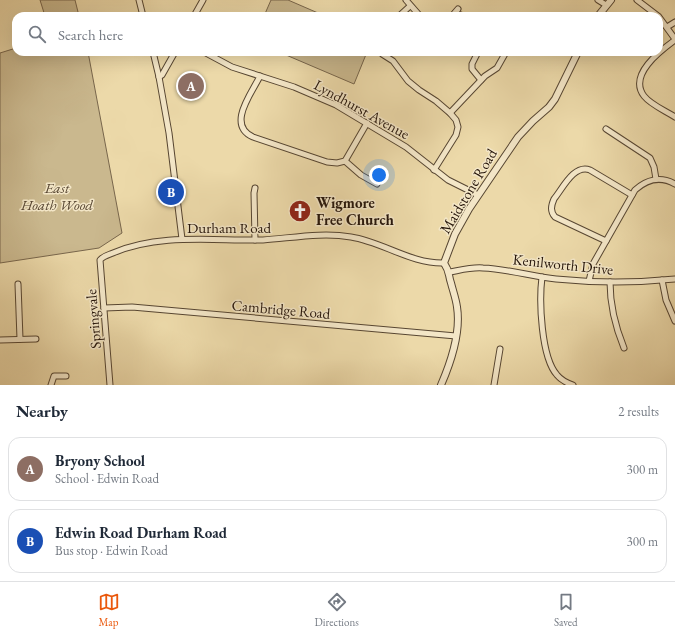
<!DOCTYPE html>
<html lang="en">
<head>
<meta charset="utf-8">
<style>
  body { margin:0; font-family:"EB Garamond",serif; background:#f2f2f3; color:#1f2937 }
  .you { position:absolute; left:379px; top:175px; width:14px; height:14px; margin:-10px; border:3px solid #fff; border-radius:50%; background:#1a73e8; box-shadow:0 0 0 6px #1a73e833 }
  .badge { display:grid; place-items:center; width:26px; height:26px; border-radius:50%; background:#ea580c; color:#fff; font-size:13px; font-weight:700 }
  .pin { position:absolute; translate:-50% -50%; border:2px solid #fff; box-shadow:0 1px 4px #0006 }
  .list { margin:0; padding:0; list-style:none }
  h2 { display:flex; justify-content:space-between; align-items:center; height:52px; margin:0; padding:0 16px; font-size:17px }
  h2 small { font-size:13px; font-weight:400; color:#747a83 }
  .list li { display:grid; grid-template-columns:26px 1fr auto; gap:12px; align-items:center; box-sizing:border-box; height:64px; margin:0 8px 8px; padding:0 8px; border:1px solid #e0e1e3; border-radius:12px }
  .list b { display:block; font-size:15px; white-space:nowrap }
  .list p { margin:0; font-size:13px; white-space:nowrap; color:#747a83 }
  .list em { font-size:13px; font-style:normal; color:#747a83 }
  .icon { flex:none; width:22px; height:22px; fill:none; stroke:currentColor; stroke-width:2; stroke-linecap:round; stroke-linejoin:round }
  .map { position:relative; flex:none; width:675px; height:385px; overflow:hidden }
  .search { position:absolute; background:#fff; box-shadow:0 4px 16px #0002; left:12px; right:12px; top:12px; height:44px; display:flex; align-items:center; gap:10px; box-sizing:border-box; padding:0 14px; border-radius:12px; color:#747a83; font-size:15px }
  .sheet { height:196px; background:#fff }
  nav { display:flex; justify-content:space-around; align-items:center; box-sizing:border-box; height:56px; border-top:1px solid #e0e1e3; background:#fff; font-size:11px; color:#747a83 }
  nav a { display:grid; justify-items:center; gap:2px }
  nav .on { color:#ea580c }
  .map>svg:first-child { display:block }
  .green { fill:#cab88e; stroke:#78664c }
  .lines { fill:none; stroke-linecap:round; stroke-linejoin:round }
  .minor-casing { stroke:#574632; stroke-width:7 }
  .tertiary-casing { stroke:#574632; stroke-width:8 }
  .minor { stroke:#f3e6c7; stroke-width:5 }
  .tertiary { stroke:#f3e6c7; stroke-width:6 }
  .labels { text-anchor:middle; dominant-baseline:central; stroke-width:3; stroke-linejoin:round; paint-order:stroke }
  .street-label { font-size:15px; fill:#25150a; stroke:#f3e6c7 }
  .park-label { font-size:15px; font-style:italic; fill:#574632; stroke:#f3e6c7 }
  .poi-label { font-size:15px; font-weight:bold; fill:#25150a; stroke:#f3e6c7; text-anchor:start }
</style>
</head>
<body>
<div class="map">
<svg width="675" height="385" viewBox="0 0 675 385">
  <rect width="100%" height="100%" fill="#ecd9a9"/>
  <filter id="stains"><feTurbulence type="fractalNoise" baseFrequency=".005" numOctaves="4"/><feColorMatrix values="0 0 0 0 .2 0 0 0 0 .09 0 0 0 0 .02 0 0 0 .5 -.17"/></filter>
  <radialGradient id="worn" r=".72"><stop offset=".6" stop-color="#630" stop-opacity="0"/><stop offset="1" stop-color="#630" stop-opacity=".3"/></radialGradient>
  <g class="green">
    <path d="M40,0H75L79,16H45Z"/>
    <path d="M271,0H288L325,16H264Z"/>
    <path d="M16,48V52H88L122,233L99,248L0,263V53Z"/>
    <path d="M279,52H367L354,84Z"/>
  </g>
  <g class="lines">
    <g class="minor-casing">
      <g id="minor">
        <path d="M139,0L143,16"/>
        <path d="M406,0L420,16"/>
        <path d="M598,0L606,5"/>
        <path d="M637,0L658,16"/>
        <path d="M455,13L461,15"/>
        <path d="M194,16L203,0"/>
        <path d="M399,16L410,6"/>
        <path d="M452,16L458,9"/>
        <path d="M659,17L675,39"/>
        <path d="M667,27L675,22"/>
        <path d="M675,40C660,51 628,75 644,96C651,105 666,111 675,117"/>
        <path d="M153,52L159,77L169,133L182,239"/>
        <path d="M204,52L232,67L294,87L336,105L406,147L448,180L478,195"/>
        <path d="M478,52L472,64V69L481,80"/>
        <path d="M382,54L393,61L408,81L419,90L436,101L450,113L456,120L458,127L456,135L434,170"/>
        <path d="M260,76C252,93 226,125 253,137L327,162L337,163L345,161L367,123"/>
        <path d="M159,77L162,75L175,52"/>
        <path d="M450,113L485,76L497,68L506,52"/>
        <path d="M606,129L650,158L654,167L656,179"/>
        <path d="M345,161L361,175L377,184"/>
        <path d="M255,240L254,193L255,188"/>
        <path d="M606,241L555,217C550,211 551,206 554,199C563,188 574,164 590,170L632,195"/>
        <path d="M450,272C461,270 472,267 483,268C507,269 531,276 556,279C596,283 635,283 675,279"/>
        <path d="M542,277C539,301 541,357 557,375C561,380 567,383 573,385"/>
        <path d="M662,280L666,300L675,321"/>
        <path d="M589,281L593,264L635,190C647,179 661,176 675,184"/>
        <path d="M610,282C610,306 615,326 624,348"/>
        <path d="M18,284L20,339"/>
        <path d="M104,308L132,307L456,336"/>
        <path d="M0,340L36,339"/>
        <path d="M51,385L54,376H66"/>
        <path d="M110,385L100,260C103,256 108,255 113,253C160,233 213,241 263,240C292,238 322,232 351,237C383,242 411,264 444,263"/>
        <path d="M494,385L500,349"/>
      </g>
    </g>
    <g class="tertiary-casing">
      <g id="tertiary">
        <path d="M598,16L611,0"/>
        <path d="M441,385C451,362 461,332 457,307C456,299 453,291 451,283C448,274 450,272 444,263L455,234L469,209L518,137L533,121L549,107L555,99L578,52"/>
      </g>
    </g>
    <use href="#minor" class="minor"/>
    <use href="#tertiary" class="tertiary"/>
  </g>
  <defs>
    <g id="church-disc" transform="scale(1.15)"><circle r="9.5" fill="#8f2418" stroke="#f3e6c7"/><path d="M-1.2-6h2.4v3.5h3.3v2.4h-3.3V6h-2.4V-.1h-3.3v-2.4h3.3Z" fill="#fff"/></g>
  </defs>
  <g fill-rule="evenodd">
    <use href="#church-disc" x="300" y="211"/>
  </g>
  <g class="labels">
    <g class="street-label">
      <text transform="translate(362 109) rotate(29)">Lyndhurst Avenue</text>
      <text transform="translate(468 191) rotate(-59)">Maidstone Road</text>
      <text x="229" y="227">Durham Road</text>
      <text transform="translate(563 264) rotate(6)">Kenilworth Drive</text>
      <text transform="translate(281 309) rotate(5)">Cambridge Road</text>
      <text transform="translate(93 319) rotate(-95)">Springvale</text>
    </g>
    <g class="park-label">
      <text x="57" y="187">East<tspan x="57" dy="17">Hoath Wood</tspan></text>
    </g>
    <g class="poi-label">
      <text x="316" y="202">Wigmore<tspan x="316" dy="17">Free Church</tspan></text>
    </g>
  </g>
  <rect width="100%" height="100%" filter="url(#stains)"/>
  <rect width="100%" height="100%" fill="url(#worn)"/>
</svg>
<div class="you"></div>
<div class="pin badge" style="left:191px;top:86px;background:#8d6e63">A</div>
<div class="pin badge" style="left:171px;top:192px;background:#1a4fb4">B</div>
<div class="search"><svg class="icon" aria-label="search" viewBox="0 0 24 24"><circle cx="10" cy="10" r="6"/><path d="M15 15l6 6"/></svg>Search here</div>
</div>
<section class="sheet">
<h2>Nearby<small>2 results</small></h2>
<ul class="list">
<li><span class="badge" style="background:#8d6e63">A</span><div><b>Bryony School</b><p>School · Edwin Road</p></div><em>300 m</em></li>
<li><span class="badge" style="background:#1a4fb4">B</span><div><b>Edwin Road Durham Road</b><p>Bus stop · Edwin Road</p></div><em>300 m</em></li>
</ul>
</section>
<nav>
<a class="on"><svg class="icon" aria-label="map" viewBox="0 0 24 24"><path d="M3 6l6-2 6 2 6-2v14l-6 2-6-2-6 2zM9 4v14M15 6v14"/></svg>Map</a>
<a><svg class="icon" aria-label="directions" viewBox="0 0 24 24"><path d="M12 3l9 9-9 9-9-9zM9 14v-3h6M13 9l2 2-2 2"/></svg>Directions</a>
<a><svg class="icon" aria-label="saved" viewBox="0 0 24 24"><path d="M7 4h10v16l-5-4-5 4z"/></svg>Saved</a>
</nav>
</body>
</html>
